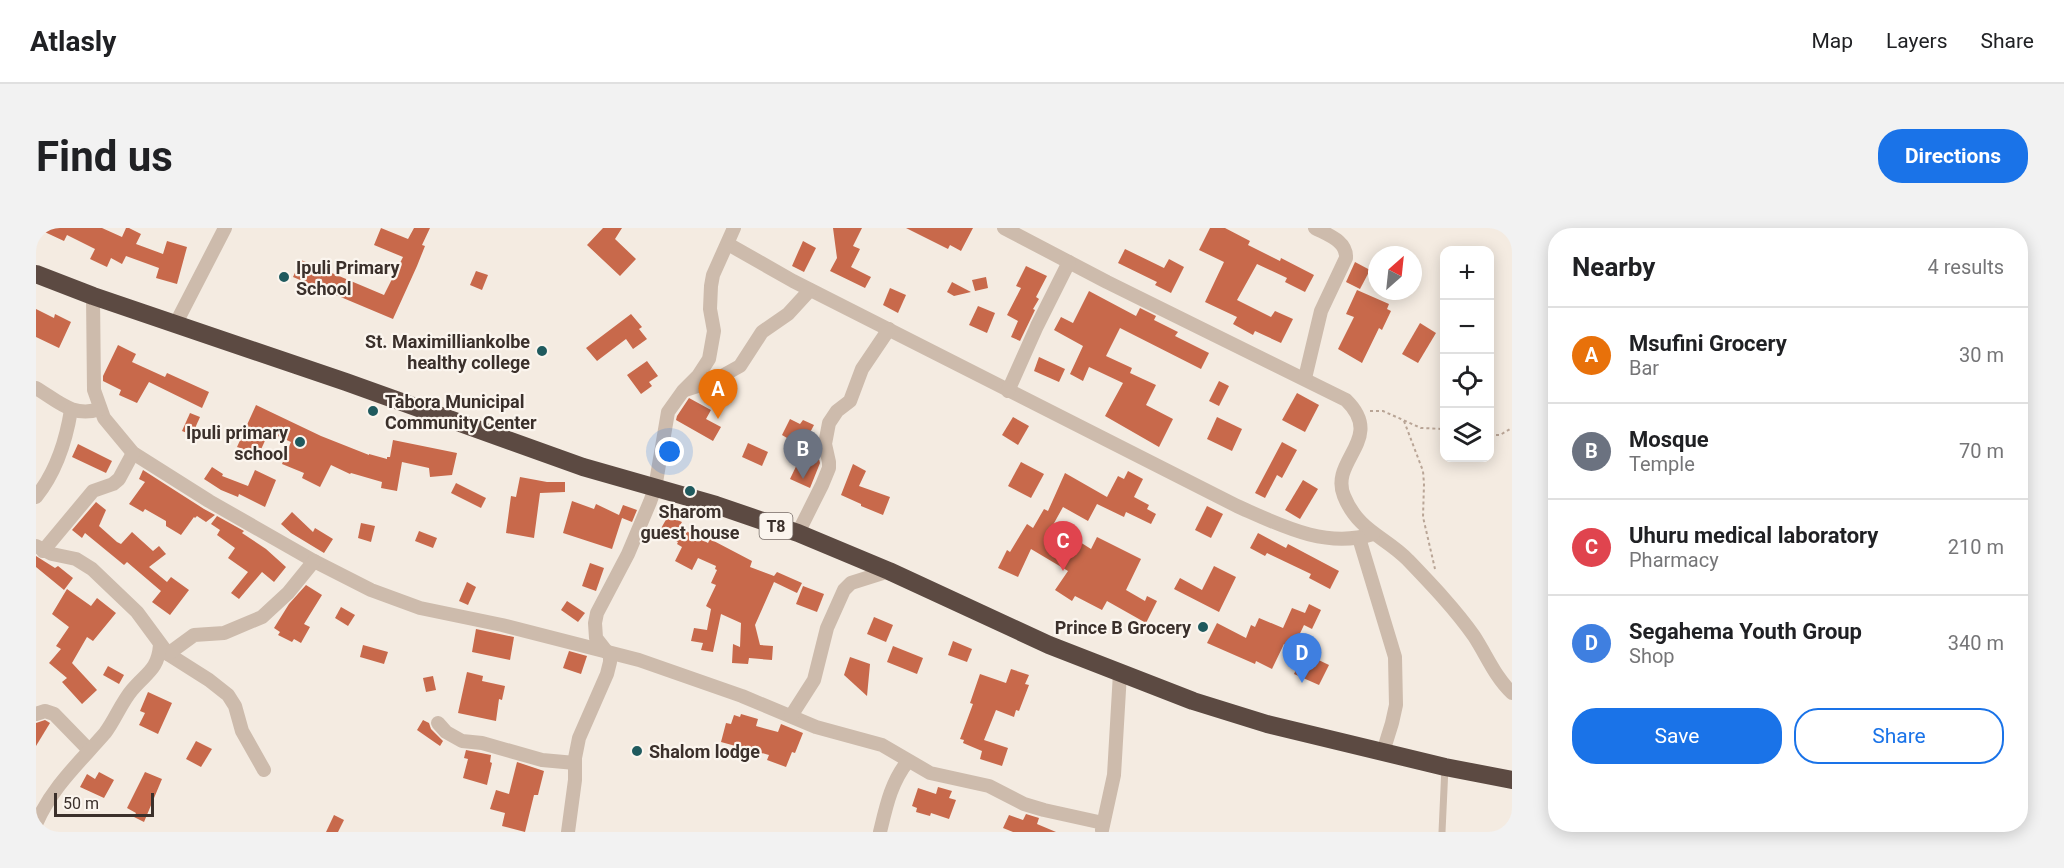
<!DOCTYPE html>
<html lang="en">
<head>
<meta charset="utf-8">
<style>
  body { margin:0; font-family:Roboto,sans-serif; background:#f2f2f2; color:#202124 }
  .controls { position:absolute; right:18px; top:18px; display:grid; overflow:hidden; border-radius:12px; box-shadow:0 3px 15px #0003 }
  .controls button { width:54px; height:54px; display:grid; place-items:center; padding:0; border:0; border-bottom:2px solid #e0e0e0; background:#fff; color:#202124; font:30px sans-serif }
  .compass { position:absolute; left:1332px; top:18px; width:54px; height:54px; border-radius:50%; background:#fff; box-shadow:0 3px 15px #0003; rotate:27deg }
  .scale { position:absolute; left:18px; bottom:15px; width:100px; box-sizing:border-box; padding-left:6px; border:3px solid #3b302b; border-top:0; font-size:16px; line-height:21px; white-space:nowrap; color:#3b302b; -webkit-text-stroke:4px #fbf5ee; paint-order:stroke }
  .you { position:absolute; left:634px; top:224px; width:21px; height:21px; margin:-15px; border:4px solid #fff; border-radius:50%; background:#1a73e8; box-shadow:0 0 0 9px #1a73e833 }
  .badge { display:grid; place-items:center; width:39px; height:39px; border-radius:50%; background:#1a73e8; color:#fff; font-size:20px; font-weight:700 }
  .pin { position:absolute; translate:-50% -50px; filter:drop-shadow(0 2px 3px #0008) }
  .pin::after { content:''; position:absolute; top:32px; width:21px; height:18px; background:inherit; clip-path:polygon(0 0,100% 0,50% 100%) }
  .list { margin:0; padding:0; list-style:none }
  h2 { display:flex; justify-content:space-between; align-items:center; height:78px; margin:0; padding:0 24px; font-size:26px }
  h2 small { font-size:20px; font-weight:400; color:#757577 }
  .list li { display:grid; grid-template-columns:39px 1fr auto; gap:18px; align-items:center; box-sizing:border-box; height:96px; padding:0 24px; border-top:2px solid #e0e0e0 }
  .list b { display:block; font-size:22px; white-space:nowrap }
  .list p { margin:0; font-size:20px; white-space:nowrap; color:#757577 }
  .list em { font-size:20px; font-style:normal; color:#757577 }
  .actions { display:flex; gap:12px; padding:18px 24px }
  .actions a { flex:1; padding:14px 0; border:2px solid #1a73e8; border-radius:24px; text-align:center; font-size:21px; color:#1a73e8 }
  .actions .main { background:#1a73e8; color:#fff }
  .icon { flex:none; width:33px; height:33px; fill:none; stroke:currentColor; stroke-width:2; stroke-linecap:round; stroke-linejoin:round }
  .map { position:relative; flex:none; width:1476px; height:604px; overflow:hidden; border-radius:24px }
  header { display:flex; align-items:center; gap:36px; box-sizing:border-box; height:84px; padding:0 30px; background:#fff; border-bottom:2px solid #e0e0e0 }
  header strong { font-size:28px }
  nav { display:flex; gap:33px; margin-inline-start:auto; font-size:21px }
  .intro { display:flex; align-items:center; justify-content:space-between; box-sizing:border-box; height:144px; padding:0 36px }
  h1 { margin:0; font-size:42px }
  .button { padding:15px 27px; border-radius:24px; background:#1a73e8; color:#fff; font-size:21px; font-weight:700 }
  main { display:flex; gap:36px; padding:0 36px }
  aside { flex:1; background:#fff; border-radius:24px; box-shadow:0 3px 15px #0003 }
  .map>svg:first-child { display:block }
  .building { fill:#c8694b }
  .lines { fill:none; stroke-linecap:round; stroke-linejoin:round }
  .path { stroke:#b9a596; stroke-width:2; stroke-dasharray:3 3; stroke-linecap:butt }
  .lane { stroke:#cdbbac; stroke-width:7 }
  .street { stroke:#cdbbac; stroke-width:14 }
  .highway { stroke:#5c4a42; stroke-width:18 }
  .poi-dot { fill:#1f5a5e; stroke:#fbf5ee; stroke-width:2 }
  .labels { text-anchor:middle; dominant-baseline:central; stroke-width:4.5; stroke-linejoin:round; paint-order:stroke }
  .shield { fill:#fbf5ee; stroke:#756b66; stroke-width:1.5 }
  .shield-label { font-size:16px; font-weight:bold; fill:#3b302b }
  .poi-label { font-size:18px; font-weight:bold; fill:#3b302b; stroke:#fbf5ee; text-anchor:start }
</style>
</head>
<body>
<header>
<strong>Atlasly</strong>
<nav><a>Map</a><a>Layers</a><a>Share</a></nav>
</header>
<div class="intro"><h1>Find us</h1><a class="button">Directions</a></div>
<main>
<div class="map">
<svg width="1476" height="604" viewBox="0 0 1476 604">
  <rect width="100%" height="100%" fill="#f4ebe1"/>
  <g class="building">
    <path d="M0,0H66L86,9L90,0H93L105,6L100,16L127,26L131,13L151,19L141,56L120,50L123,40L90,28L86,36L75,30L71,39L54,31L59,21L31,7L28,13Z"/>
    <path d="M345,0L372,11L378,0H394L386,17L389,18L381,38L357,91L257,49L265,32L348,67L367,29L338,17Z"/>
    <path d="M567,0H586L579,11L600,31L584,48L551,17Z"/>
    <path d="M797,0H826L817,18L824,21L815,39L835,49L829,60L794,43L801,30Z"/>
    <path d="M870,0H937L925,23L914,17L912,21Z"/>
    <path d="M1174,0H1189L1214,13L1212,17L1244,33L1245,30L1278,47L1269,64L1249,54L1251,50L1221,36L1201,72L1235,89L1239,83L1257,91L1245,115L1219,103L1217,107L1197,96L1201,89L1169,74L1188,34L1163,22Z"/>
    <path d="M767,13L780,20L768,44L756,38Z"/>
    <path d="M1089,21L1128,40L1133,31L1148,39L1135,65L1119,57L1121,54L1082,35Z"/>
    <path d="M1319,34L1334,42L1324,61L1310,54Z"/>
    <path d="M990,38L1011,48L1000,69L1003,71L997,81L999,82L984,113L975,109L982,93L971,87L985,60L980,58Z"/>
    <path d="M440,43L452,47L446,62L434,57Z"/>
    <path d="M950,49L952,60L939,63L936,52Z"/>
    <path d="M916,54L935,64L918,68L911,64Z"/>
    <path d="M854,60L870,67L862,85L847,77Z"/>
    <path d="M1321,62L1353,76L1351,81L1355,83L1346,102L1343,100L1326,135L1302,121L1318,89L1310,86Z"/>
    <path d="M1053,63L1100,88L1104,80L1120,88L1118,92L1142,104L1139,108L1173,125L1165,141L1084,100L1070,128L1096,140L1094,145L1120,157L1110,177L1137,191L1123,219L1069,188L1087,155L1053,139L1047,153L1034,146L1047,118L1018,102L1025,89L1037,95Z"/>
    <path d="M942,78L959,85L951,105L933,97Z"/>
    <path d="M0,81L18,90L19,86L35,94L23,120L0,109Z"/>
    <path d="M595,86L606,99L603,101L611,111L597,121L590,111L561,133L550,120Z"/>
    <path d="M1384,95L1400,105L1382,135L1366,126Z"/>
    <path d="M82,117L100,126L96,134L129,149L131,145L173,164L166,180L113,154L101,175L83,167L85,162L67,153V148Z"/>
    <path d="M1003,129L1029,141L1023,154L998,143Z"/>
    <path d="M611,133L622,148L613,154L616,158L605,166L591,147Z"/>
    <path d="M1183,153L1193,158L1183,178L1173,173Z"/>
    <path d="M1261,165L1283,177L1269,204L1246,192Z"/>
    <path d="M653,170L675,182L670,191L685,199L677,213L640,192L641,188Z"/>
    <path d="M220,177L285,208L333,227V226L351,231V229H354L357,212L421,225L416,247L394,249L393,240L366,234L361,263L345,260L346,254L315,245L314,246L295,237L284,259L266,250L268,245L246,236L255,214L233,204L222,228L201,219Z"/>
    <path d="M154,185L164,189L156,207L146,203Z"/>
    <path d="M977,189L993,198L982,217L966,207Z"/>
    <path d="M1181,189L1206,201L1196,223L1171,211Z"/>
    <path d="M754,191L764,196L767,192L778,197L768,216L781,223L784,235L774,260L754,251L765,228L758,225L761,216L746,207Z"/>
    <path d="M1246,214L1261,222L1246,250L1241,247L1229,270L1219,265Z"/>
    <path d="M712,215L732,224L726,238L706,229Z"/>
    <path d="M42,216L76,233L70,245L36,229Z"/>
    <path d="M985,234L1008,246L995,270L972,258Z"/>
    <path d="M817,236L830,243L823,258L854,269L847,287L825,278V276L805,267Z"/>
    <path d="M176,239L187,246L186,248L212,258L219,242L240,252L229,279L203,266L202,269L185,262L168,251Z"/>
    <path d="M107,242L168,281L179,287L170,294L161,288L159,290L158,289L145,307L130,298V293L109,281L107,284L93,276L109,254L103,251Z"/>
    <path d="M1092,243L1107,251L1098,269L1113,277L1111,281L1120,286L1115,296L1090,284L1088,289L1061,276L1052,293L1027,279L1017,297L1055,321L1061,309L1105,331L1090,362L1109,373L1111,368L1121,373L1110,395L1071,373L1066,382L1039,368L1036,373L1019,362L1032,343L995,321L982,349L962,340L971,322L974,324L991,296L997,300L1008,281L1012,283L1029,245L1071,269L1082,248L1088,251Z"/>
    <path d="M484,249L511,254H529V264L504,265L498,310L470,305L475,268L480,269Z"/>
    <path d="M1267,252L1282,261L1264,291L1249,282Z"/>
    <path d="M420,255L450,270L445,280L415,265Z"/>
    <path d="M536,273L558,281L560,276L583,287L587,277L601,282L596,294L586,290L576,321L527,305Z"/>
    <path d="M60,274L70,282L63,298L81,314L85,316L96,304L117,323L123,318L130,326L113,339L131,354L135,349L153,362L134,387L116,374L125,363L91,334L88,337L49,305L46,310L36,302Z"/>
    <path d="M1171,278L1187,286L1175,310L1159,302Z"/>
    <path d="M256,284L277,304L279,300L297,311L288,325L255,305L245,296Z"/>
    <path d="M181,288L208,303L206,305L230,321L250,339L238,354L226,344L203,371L195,365L212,344L192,330L199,320L181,307L184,302L175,296Z"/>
    <path d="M632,288L646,294L643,299L672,315L674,311L716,333L714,339L738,348L741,344L766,355L761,365L738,354L719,397L724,417L737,418L736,432L713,430L712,436L696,435L697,416L704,419L705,395L685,386L677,424L665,422L667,415L655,413L658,400L671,402L675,381L670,378L680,357L675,355L681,342L679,341L680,338L662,330L656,342L639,333L646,319L641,316L642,314L623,304Z"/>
    <path d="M325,295L339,298L335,314L322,310Z"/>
    <path d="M383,303L401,310L397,320L379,313Z"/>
    <path d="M1222,305L1250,320L1252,316L1303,343L1294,361L1273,350L1275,346L1231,325L1229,328L1214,320Z"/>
    <path d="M0,328L19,340L22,338L37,350L28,362L0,339Z"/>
    <path d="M554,335L568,340L560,363L546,358Z"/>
    <path d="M1178,338L1200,349L1183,384L1138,361L1144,350L1166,362Z"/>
    <path d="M431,354L440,359L432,377L423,373Z"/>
    <path d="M270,357L286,367L268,396L274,399L265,415L258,411L256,414L242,407L244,404L238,400L253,376Z"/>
    <path d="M767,358L788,366L781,384L760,376Z"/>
    <path d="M31,361L55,378L61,370L80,385L57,413L51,409L36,435L61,462L46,476L26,454L31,450L13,435L25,421L20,418L33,399L16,386Z"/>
    <path d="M531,373L549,385L542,394L525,382Z"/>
    <path d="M1273,376L1285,382L1276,401L1268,397L1257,420L1248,416L1236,441L1220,433L1219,436L1171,415L1181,395L1210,410L1215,397L1219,399L1223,390L1247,400L1256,380L1269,385Z"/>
    <path d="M305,379L319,387L312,398L299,390Z"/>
    <path d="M838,389L857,397L850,414L831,406Z"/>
    <path d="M440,401L478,409L474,432L436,424Z"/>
    <path d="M917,413L936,421L931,434L912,427Z"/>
    <path d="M327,417L352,424L348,436L324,429Z"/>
    <path d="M857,418L887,430L881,446L851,434Z"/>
    <path d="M533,423L551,428L545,446L527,440Z"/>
    <path d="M1268,425L1293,437L1283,457L1258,446Z"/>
    <path d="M814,429L834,436L831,468L808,447Z"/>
    <path d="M72,438L88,447L83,456L67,447Z"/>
    <path d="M975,441L993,447L989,456L993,457L983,483L980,482L978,489L960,482L948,512L972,520L966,538L944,531L946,523L927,515L928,512L924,511L937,476L934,475L944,446L970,455Z"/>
    <path d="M431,444L447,448L446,453L469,458L466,472L463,471L460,493L422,485Z"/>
    <path d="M397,448L400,462L390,464L387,450Z"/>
    <path d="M112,464L136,475L122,506L103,497L109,485L104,483Z"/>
    <path d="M705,486L722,491L720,498L742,504L745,496L767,505L759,525L756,524L750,539L731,532L733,527L685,514L690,495L695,496L698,487L704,489Z"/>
    <path d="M9,492L14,495L0,518V495Z"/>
    <path d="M387,492L393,495L395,501L407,513L404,518L381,502Z"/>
    <path d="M160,513L176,521L165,539L150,531Z"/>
    <path d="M430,522L455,527L454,534L456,535L451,557L427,550L432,531L428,530Z"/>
    <path d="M481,534L508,543L502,567H498L489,604L466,598L469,585L454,581L460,562L473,566Z"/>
    <path d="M63,544L78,552L68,570L44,559L51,546L59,551Z"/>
    <path d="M109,544L126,551L108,594L98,589L100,585L91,580Z"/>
    <path d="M902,559L916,563L913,570L920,572L913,591L895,585L894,588L880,584L881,580L876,578L882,560L900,566Z"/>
    <path d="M990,586L1003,590L1001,596L1020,604H977L967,600L973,587L987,592Z"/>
    <path d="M298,587L308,592L302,604H290Z"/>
  </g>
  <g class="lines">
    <g class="path">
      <path d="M1334,183H1347L1385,200L1408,201"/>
      <path d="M1368,193L1387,243L1388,256L1387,289L1399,341"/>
      <path d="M1454,207H1464L1476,200"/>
    </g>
    <path class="lane" d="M1406,604L1409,539"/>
    <g class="street">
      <path d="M968,0L1071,54L1310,172C1350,211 1293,232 1308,268C1322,303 1350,309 1372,332C1395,356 1419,381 1438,408C1451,428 1459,449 1476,465"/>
      <path d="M692,16L757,53L1201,278C1244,297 1289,321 1337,306"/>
      <path d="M57,68L58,162L68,190L97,225L173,273L278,333L335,362L384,380L466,397L603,432L706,468L780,499L846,517L894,545L953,558L988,576L1008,582L1067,595"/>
      <path d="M139,97L189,0"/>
      <path d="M1269,150L1285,83L1310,30C1311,13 1292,7 1279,0"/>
      <path d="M0,160C22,173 37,190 64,181"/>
      <path d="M649,162L677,153L704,138L726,104L752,86L774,62"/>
      <path d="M972,163L1001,98L1033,34"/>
      <path d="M0,269C20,244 30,213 35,182"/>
      <path d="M762,305L786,257L793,240V234L789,216L793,195L801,183L814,173L826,141L853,101"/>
      <path d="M1323,310L1359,429L1360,477L1356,495L1347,524"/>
      <path d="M0,318L16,326L40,331L56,341L101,384L132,426L173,452L192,467L199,478L206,503L228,542"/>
      <path d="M7,323L57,263L77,256L83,251L97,225"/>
      <path d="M132,426L158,407L188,405L226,389L252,365L278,333"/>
      <path d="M0,486L9,483L18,486L53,522"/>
      <path d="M755,488L778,452L791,400L808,362L815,355L853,343"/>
      <path d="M402,495L410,504L426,513L446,515L506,532L539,535"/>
      <path d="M0,596C16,559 43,535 69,505C79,492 85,475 96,462C110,445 122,442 124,417"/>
      <path d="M1066,602L1078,547L1084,445"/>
      <path d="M532,604L539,552V530L543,510L571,446L574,434V428L560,410L559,395L561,385L592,326L614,274L619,260L632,184L647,163L662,148L673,131L678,103L674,81L675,58L677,47L698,0"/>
      <path d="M844,604C850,579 855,554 872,533"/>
    </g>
    <path class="highway" d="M0,46L57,68L310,154L547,239L680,277L762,305L853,343L1013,417L1157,473L1231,496L1409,539L1476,552"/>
  </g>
  <g class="poi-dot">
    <circle cx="248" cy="49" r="6"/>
    <circle cx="506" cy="123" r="6"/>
    <circle cx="337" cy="183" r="6"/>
    <circle cx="264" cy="214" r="6"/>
    <circle cx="654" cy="263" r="6"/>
    <circle cx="1167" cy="399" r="6"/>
    <circle cx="601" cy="523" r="6"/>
  </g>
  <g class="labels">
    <rect class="shield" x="723.5" y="285" width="33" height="26" rx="4.5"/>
    <g class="shield-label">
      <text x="740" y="298">T8</text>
    </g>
    <g class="poi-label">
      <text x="260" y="39">Ipuli Primary<tspan x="260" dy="21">School</tspan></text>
      <text x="494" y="113" text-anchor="end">St. Maximilliankolbe<tspan x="494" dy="21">healthy college</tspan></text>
      <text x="349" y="173">Tabora Municipal<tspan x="349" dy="21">Community Center</tspan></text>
      <text x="252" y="204" text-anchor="end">Ipuli primary<tspan x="252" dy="21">school</tspan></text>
      <text x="654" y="283" text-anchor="middle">Sharom<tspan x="654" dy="21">guest house</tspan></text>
      <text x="1155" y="399" text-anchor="end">Prince B Grocery</text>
      <text x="613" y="523">Shalom lodge</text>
    </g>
  </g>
</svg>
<div class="controls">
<button>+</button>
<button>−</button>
<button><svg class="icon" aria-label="locate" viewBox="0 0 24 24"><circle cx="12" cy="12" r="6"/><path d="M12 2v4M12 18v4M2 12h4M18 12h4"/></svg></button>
<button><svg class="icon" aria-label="layers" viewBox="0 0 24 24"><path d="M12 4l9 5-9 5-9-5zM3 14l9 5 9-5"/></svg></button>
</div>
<svg class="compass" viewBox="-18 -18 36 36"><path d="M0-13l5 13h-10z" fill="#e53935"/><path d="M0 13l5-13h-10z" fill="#757577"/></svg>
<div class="scale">50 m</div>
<div class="you"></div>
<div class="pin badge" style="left:682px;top:191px;background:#e8710a">A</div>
<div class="pin badge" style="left:767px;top:251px;background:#6b7280">B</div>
<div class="pin badge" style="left:1027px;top:343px;background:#e0444e">C</div>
<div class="pin badge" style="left:1266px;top:455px;background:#3f7fe0">D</div>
</div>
<aside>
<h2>Nearby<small>4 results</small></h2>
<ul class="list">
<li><span class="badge" style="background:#e8710a">A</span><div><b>Msufini Grocery</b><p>Bar</p></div><em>30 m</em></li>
<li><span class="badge" style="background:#6b7280">B</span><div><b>Mosque</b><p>Temple</p></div><em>70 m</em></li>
<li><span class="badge" style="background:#e0444e">C</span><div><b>Uhuru medical laboratory</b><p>Pharmacy</p></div><em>210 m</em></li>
<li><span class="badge" style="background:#3f7fe0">D</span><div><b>Segahema Youth Group</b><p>Shop</p></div><em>340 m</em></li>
</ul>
<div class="actions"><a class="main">Save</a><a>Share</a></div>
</aside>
</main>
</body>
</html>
